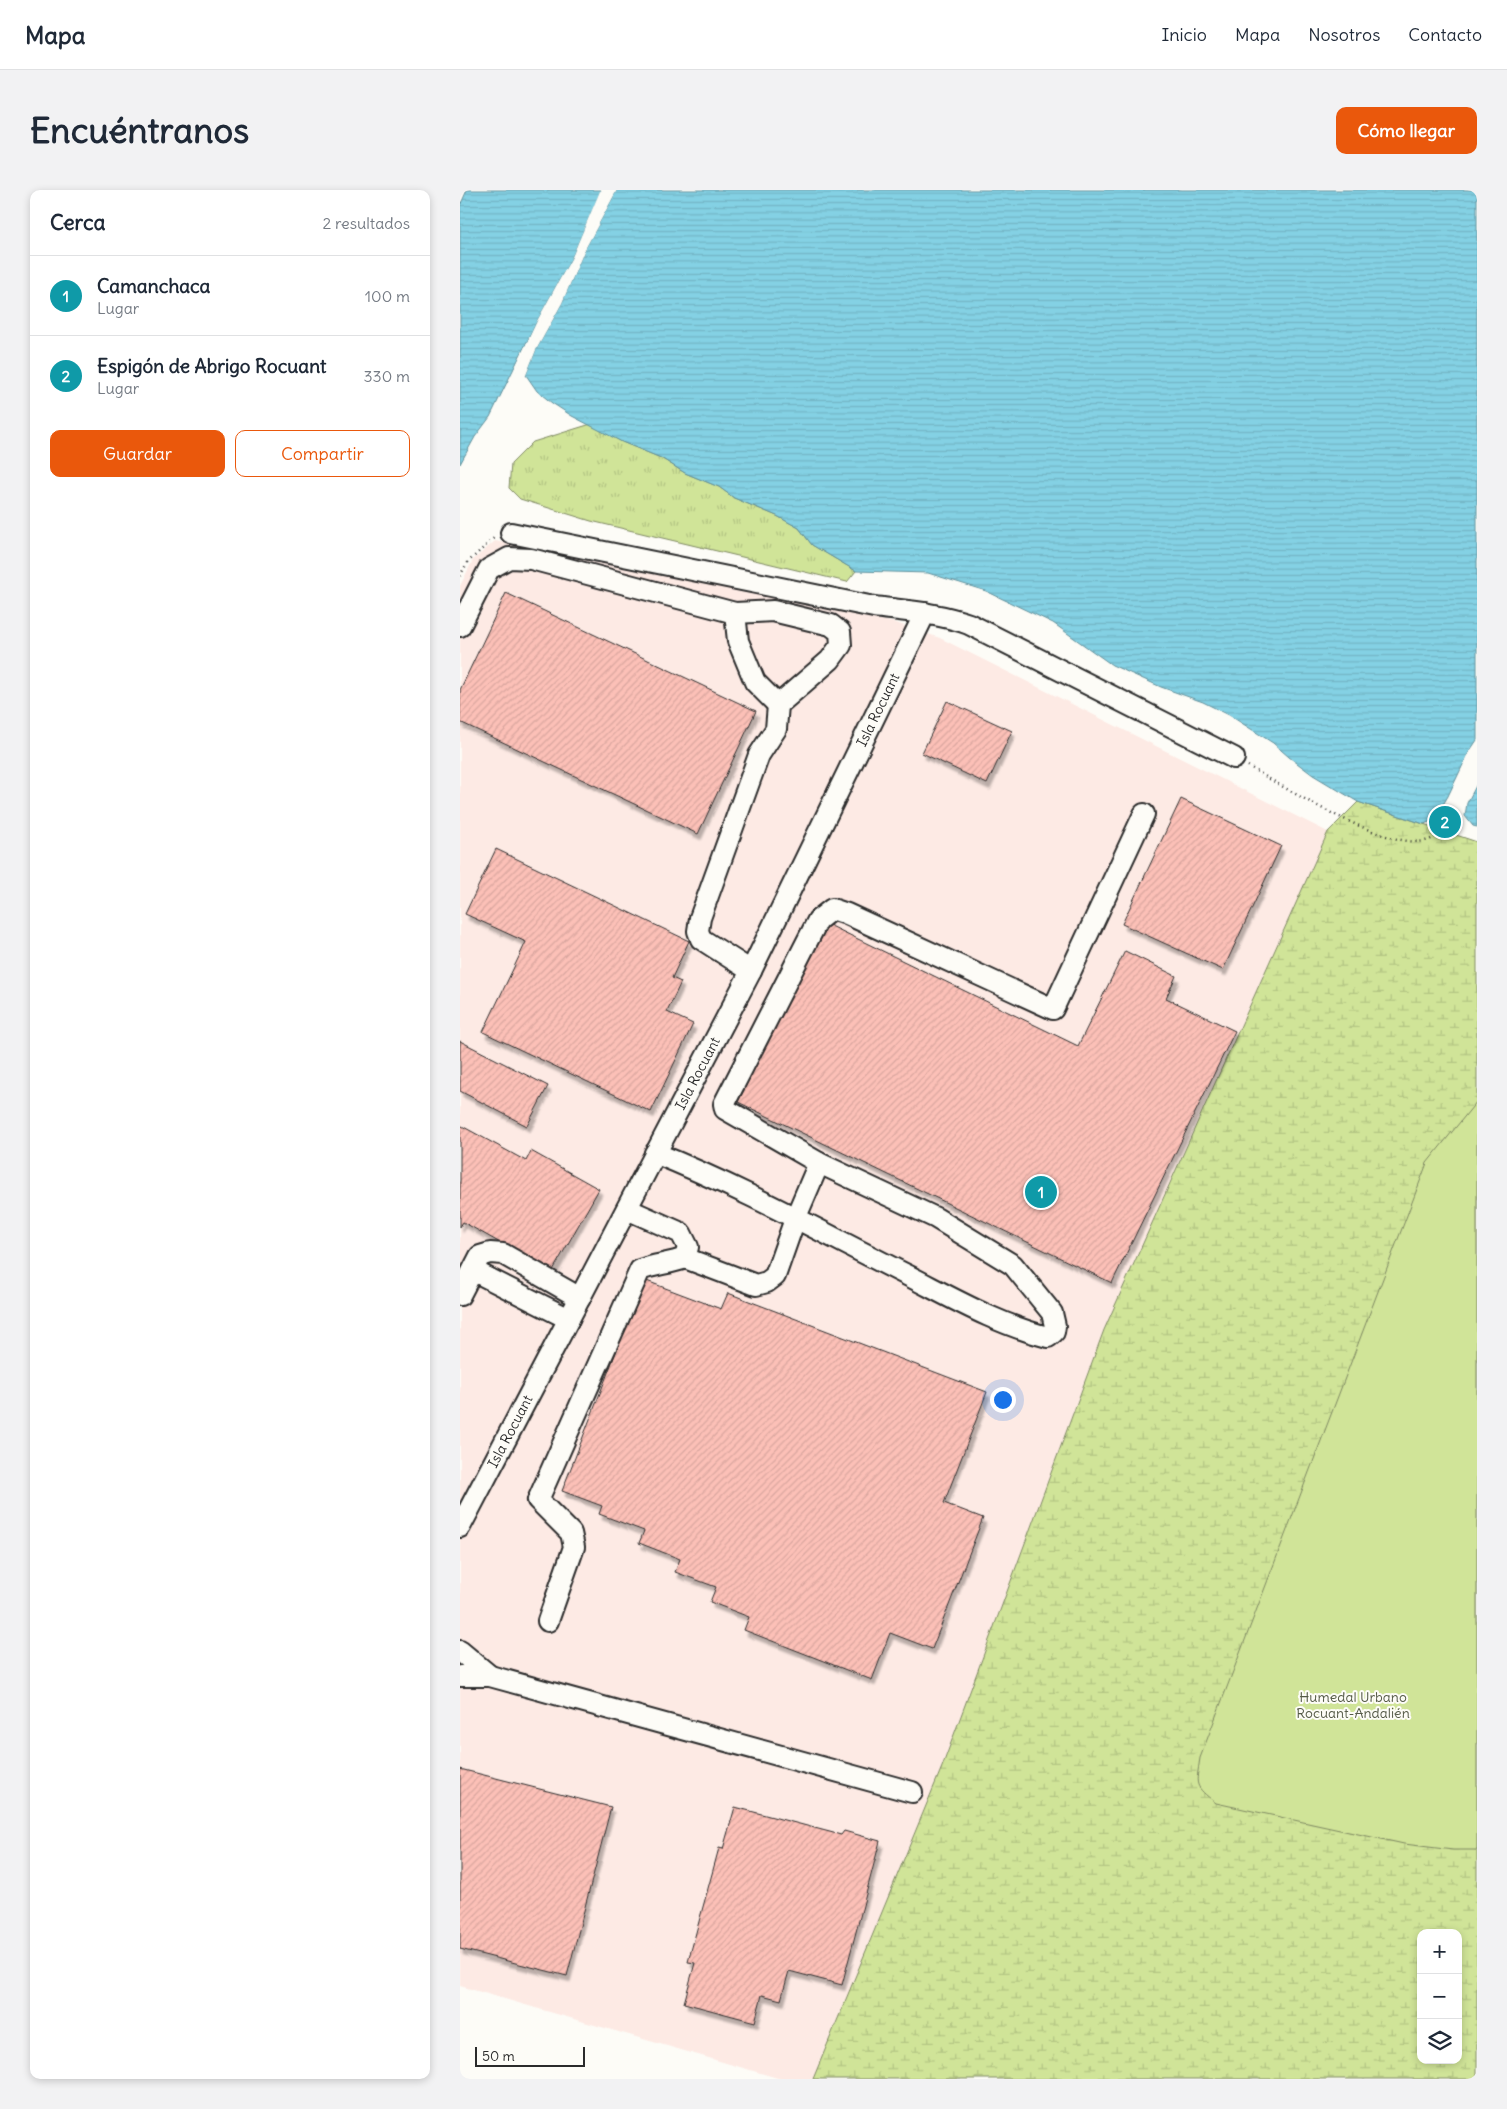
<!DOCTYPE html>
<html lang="es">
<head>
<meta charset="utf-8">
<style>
  body { margin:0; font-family:Delius,sans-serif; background:#f2f2f3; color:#1f2937 }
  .controls { position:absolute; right:15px; bottom:15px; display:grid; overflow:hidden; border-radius:10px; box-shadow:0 2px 8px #0003 }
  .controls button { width:45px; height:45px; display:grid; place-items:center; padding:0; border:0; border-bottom:1px solid #e0e1e3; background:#fff; color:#1f2937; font:25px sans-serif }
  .scale { position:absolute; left:15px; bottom:12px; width:110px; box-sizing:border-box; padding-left:5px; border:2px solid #2b2b2b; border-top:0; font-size:14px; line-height:18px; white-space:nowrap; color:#2b2b2b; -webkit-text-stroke:4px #fdfcf7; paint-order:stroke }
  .you { position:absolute; left:542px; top:1209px; width:18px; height:18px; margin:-12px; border:4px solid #fff; border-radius:50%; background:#1a73e8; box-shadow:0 0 0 8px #1a73e833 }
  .badge { display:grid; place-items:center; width:32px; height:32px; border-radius:50%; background:#ea580c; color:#fff; font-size:16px; font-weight:700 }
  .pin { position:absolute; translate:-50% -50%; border:2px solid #fff; box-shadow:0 1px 5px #0006 }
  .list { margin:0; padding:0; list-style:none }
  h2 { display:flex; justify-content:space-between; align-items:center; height:65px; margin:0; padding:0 20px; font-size:21px }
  h2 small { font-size:16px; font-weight:400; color:#747a83 }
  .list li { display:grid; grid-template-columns:32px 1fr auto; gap:15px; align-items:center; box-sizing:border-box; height:80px; padding:0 20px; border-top:1px solid #e0e1e3 }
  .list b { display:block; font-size:19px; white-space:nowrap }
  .list p { margin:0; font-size:16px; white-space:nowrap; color:#747a83 }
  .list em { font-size:16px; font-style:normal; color:#747a83 }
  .actions { display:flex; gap:10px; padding:15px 20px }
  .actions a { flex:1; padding:11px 0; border:1px solid #ea580c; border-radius:10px; text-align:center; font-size:18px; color:#ea580c }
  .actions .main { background:#ea580c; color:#fff }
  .icon { flex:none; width:28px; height:28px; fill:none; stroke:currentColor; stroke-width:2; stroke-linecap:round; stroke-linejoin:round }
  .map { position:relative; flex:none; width:1017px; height:1889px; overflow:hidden; border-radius:10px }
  header { display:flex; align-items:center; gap:30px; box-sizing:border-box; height:70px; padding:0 25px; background:#fff; border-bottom:1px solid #e0e1e3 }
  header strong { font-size:24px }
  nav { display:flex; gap:28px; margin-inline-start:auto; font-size:18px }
  .intro { display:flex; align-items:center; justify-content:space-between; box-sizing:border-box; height:120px; padding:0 30px }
  h1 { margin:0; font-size:35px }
  .button { padding:12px 22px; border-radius:10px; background:#ea580c; color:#fff; font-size:18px; font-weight:700 }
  main { display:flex; gap:30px; padding:0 30px }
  aside { flex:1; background:#fff; border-radius:10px; box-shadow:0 2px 8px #0003 }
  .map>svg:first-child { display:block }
  .built { fill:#fdeae4 }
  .grass { fill:url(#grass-tufts); stroke:#7e8862 }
  .wetland { fill:url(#wetland-marsh); stroke:#7e8862; fill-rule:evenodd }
  .park { fill:#d0e498; stroke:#7e8862 }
  .water { fill:url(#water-rules); stroke:#608f9a }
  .pier { fill:#fdfcf7 }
  .building { fill:url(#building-hatch); stroke:#2b2b2b; filter:url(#shadow) }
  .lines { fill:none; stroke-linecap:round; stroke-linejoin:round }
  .minor-casing { stroke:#2b2b2b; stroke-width:24 }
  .path { stroke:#2b2b2b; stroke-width:2.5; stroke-dasharray:1 4; stroke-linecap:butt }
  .minor { stroke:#fdfcf7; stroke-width:20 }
  .labels { text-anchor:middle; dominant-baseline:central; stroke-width:4; stroke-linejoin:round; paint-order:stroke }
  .street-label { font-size:14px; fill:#2b2b2b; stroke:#fdfcf7 }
  .park-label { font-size:14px; fill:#545946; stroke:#fdfcf7 }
</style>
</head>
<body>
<header>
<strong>Mapa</strong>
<nav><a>Inicio</a><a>Mapa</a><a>Nosotros</a><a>Contacto</a></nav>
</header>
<div class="intro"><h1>Encuéntranos</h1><a class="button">Cómo llegar</a></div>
<main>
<aside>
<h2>Cerca<small>2 resultados</small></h2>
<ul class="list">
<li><span class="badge" style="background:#0f9aa8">1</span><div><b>Camanchaca</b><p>Lugar</p></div><em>100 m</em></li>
<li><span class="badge" style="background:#0f9aa8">2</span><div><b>Espigón de Abrigo Rocuant</b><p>Lugar</p></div><em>330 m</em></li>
</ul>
<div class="actions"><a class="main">Guardar</a><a>Compartir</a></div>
</aside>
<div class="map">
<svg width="1017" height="1889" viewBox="0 0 1017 1889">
  <defs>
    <pattern id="grass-tufts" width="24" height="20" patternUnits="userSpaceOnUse" patternTransform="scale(1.25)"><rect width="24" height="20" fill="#d0e498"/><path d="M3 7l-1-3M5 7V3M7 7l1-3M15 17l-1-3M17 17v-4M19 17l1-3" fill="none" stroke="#b3c483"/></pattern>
    <pattern id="wetland-marsh" width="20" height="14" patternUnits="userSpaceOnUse" patternTransform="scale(1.25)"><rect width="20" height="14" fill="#d0e498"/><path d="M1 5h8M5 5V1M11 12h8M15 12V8" fill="none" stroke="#b3c483"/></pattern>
    <pattern id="water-rules" width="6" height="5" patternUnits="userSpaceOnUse" patternTransform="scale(1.25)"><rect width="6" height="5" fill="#84d1e4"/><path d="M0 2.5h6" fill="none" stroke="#72b4c4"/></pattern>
    <pattern id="building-hatch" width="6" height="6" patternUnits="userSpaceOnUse" patternTransform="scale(1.25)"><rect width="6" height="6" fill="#fcc0b7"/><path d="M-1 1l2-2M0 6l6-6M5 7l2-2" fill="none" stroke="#d8a59e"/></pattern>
    <filter id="shadow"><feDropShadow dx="3" dy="5.5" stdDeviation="1" flood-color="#0004"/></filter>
  </defs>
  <rect width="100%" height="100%" fill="#fdfcf7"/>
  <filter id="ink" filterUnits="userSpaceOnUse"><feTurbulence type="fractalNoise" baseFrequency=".02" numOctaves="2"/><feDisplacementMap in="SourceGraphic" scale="10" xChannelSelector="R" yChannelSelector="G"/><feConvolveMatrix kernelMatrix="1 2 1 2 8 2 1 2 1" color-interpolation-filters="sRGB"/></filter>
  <g filter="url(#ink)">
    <path class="built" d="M35,351L436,433L480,448L868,642L644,1140L482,1577L353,1889H321L0,1796V396L13,370Z"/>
    <path class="grass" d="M131,234L162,252L201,268L225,283L259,297L274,308L317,326L339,338L352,355L396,381L387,392L131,331L60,309L49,298L51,274L73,252Z"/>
    <path class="wetland" d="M898,612L1017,652V1889H353L482,1577L644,1140L868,642ZM961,1743H998V1870H961Z"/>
    <path class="park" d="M1017,911V1660H993L944,1654L756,1613C733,1595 736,1596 740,1568L967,973Z"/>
    <g class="water">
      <path d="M7,0H141L112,67L77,131L30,227L15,247L0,274V16Z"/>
      <path d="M157,0H1017V550L1009,562L988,606L974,630L964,634L898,612L853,585L829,567L813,553L769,525L743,512L701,497L652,475L593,433L526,401L468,383L396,381L352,355L339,338L317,326L274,308L259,297L225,283L201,268L162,252L112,226L92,213L77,201L66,185L76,160L102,113L124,61Z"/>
      <path d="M1017,594V637L1013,636L1005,626L1007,613Z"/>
    </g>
    <g class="pier">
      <path d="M143,0L114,68L79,132L56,181L54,180L77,131L112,67L140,1Z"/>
      <path d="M154,0H157L124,61L102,113L76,160L66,185H64L74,158L99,112L122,60Z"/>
    </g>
    <g class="building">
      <path d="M46,403L296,521L238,644L0,532V500Z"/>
      <path d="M487,511L552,541L527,594L462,563Z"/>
      <path d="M721,609L821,656L763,780L662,734Z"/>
      <path d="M36,659L229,751L212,788L221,792L207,822L233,834L191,922L23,842L66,752L5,724Z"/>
      <path d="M365,733L618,856L665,761L716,786L706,808L775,841L652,1093L278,912Z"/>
      <path d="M0,851L88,896L67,936L0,901Z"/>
      <path d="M0,935L66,971L71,961L139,999L92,1082L3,1032L0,1037Z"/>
      <path d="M184,1090L261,1119L268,1103L527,1202L484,1313L523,1328L472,1459L430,1443L412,1490L284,1440L289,1427L250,1412L256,1397L215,1382L220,1369L179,1353L184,1341L139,1324L142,1316L102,1301Z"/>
      <path d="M0,1579L151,1617L107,1786L0,1759Z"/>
      <path d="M275,1617L381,1645L384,1641L420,1651L382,1795L329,1781L321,1810L302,1805L295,1832L224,1813L235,1773L228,1772L259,1658L263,1659Z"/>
    </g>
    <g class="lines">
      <g class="minor-casing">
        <g id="minor">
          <path d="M51,343L414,417C446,421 478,423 509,434L774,568"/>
          <path d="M275,423L278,451L295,492L318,515"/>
          <path d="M0,436L29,379L49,368L71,369L275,423L313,421L371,435L380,442L381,455L370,470L318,515L316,539L299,565L240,728L238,741L241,749L291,781"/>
          <path d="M195,963C282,998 365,1044 449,1086C494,1109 539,1135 588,1147L594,1142L595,1136L592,1123L553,1075L476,1028L359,973L265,919L264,914L358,730L372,719L387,724L593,819L684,624"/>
          <path d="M225,1068L296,1095L307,1092L315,1086L335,1029L359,973"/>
          <path d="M14,1081L109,1129"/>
          <path d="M0,1105L20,1066L30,1063L43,1064L120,1108"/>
          <path id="s1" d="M0,1337L291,781L465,423"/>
          <path d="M88,1431L114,1357L111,1343L78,1310L180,1080C195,1074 210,1074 225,1068L228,1057L221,1043L167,1019"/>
          <path d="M0,1461L30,1486"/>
          <path d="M0,1486H30L452,1602"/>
        </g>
      </g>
      <g class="path">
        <path d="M0,386L7,373L35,347"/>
        <path d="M788,576C821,596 935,666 971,649C978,645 985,637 992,632"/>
      </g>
      <use href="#minor" class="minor"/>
    </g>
  </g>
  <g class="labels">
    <g class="street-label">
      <text stroke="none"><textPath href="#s1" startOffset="918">Isla Rocuant</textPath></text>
      <text stroke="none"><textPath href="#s1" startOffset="512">Isla Rocuant</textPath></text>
      <text stroke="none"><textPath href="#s1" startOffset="108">Isla Rocuant</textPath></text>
    </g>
    <g class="park-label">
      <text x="893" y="1507">Humedal Urbano<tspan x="893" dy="16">Rocuant-Andalién</tspan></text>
    </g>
  </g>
</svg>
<div class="controls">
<button>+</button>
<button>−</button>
<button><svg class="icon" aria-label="layers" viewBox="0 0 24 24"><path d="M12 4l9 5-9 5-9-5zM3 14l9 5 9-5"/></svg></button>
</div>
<div class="scale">50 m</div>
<div class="you"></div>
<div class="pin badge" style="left:581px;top:1002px;background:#0f9aa8">1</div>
<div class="pin badge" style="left:985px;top:632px;background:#0f9aa8">2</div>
</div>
</main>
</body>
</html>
